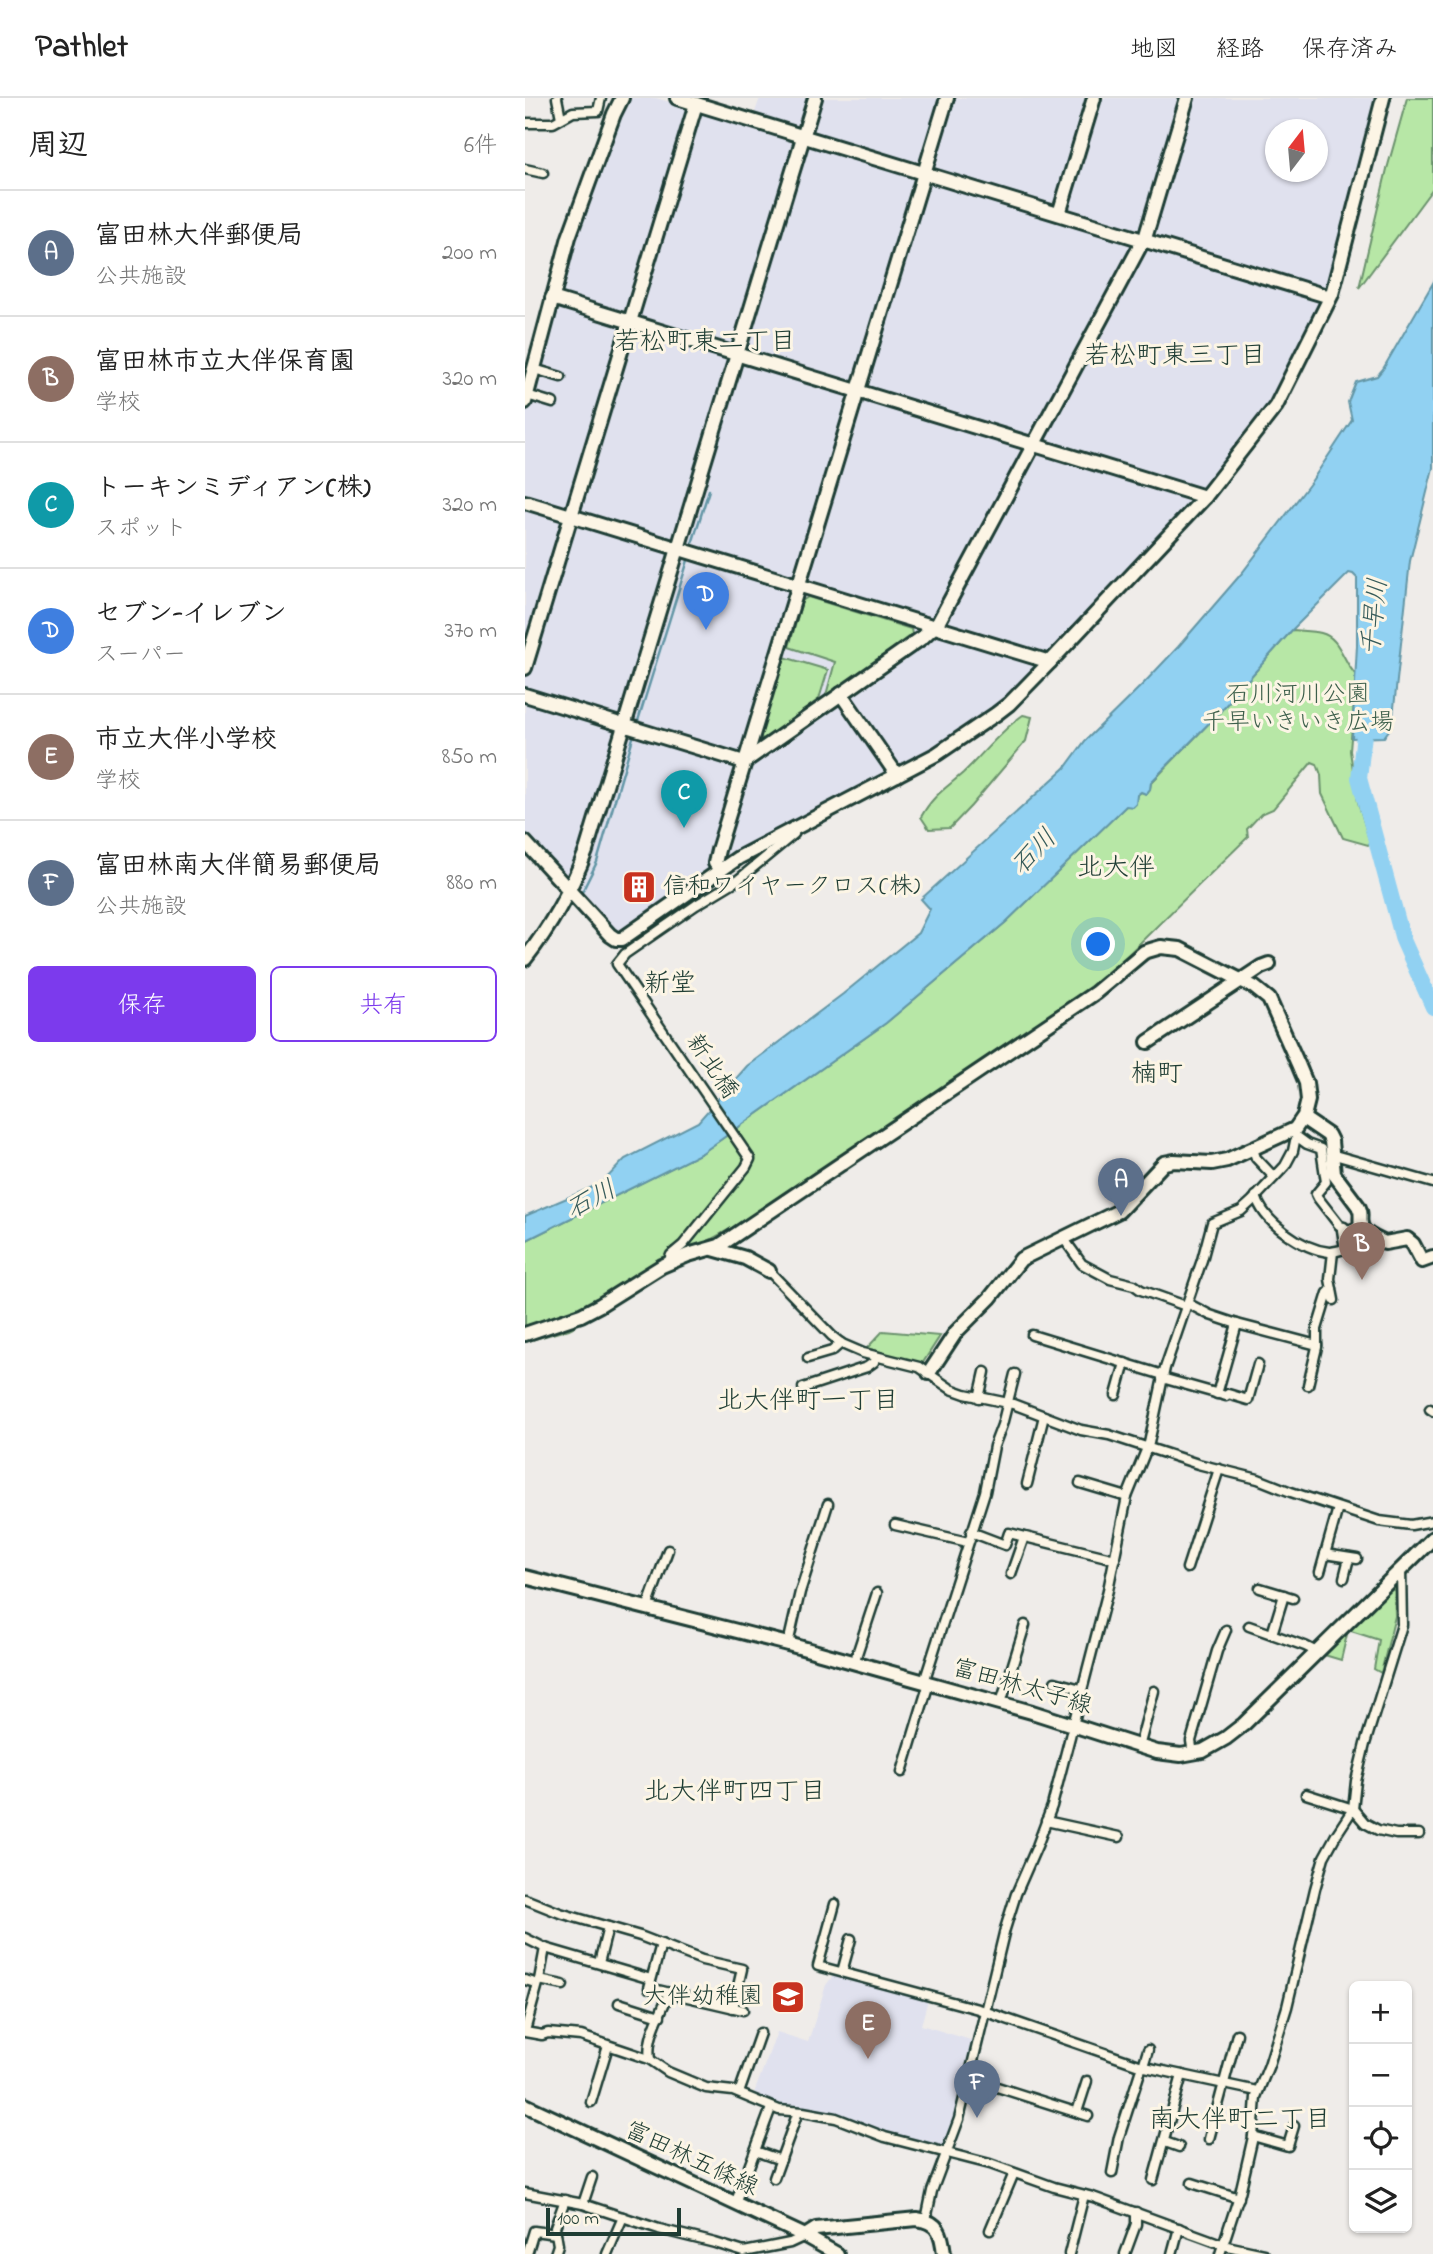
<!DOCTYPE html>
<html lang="ja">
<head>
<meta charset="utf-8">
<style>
  body { margin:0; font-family:"Indie Flower","Klee One",sans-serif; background:#f2f2f2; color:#222 }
  .controls { position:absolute; right:21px; bottom:21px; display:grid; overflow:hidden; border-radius:10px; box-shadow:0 2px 5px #0004 }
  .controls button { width:63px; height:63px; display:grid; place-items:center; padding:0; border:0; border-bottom:2px solid #e0e0e0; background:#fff; color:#222; font:35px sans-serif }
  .compass { position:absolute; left:740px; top:21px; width:63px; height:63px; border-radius:50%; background:#fff; box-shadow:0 2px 5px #0004; rotate:16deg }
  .scale { position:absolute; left:21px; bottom:18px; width:135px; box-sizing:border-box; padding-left:7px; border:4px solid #1f3d34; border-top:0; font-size:19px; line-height:24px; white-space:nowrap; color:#1f3d34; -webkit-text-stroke:5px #fcf5e5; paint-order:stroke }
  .you { position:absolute; left:574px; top:847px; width:24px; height:24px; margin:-18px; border:5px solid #fff; border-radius:50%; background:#1a73e8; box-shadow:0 0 0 10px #1a73e833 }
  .badge { display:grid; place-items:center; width:46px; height:46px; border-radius:50%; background:#7c3aed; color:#fff; font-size:23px; font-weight:700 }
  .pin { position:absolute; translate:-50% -58px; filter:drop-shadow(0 2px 4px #0008) }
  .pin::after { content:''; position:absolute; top:37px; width:24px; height:21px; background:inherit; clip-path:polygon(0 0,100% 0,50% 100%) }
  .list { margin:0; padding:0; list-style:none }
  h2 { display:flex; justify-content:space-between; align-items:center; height:91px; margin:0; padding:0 28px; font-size:30px }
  h2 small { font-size:23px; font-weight:400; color:#767676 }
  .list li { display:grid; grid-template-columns:46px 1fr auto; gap:21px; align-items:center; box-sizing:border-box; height:126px; padding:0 28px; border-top:2px solid #e0e0e0 }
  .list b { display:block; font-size:26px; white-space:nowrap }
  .list p { margin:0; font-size:23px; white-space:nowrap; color:#767676 }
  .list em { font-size:23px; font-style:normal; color:#767676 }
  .actions { display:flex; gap:14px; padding:21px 28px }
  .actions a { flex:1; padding:16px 0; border:2px solid #7c3aed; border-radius:10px; text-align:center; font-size:24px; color:#7c3aed }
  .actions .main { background:#7c3aed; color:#fff }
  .icon { flex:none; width:38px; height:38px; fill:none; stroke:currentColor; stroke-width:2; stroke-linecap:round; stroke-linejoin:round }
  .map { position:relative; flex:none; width:908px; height:2156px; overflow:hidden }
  header { display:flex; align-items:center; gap:42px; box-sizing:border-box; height:98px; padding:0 35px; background:#fff; border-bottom:2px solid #e0e0e0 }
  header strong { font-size:33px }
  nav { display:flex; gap:38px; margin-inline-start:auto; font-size:24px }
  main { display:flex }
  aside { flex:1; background:#fff }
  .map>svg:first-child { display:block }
  .built { fill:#e0e1ee; fill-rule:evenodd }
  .green { fill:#b7e7a6; stroke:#6b926d; stroke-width:2 }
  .water { fill:#91d1f2; stroke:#6396a6; stroke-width:2 }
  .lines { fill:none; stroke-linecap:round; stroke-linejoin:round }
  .stream { stroke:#6396a6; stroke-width:2.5 }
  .river { stroke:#91d1f2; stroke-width:16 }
  .street-casing { stroke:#1f3d34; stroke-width:13 }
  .secondary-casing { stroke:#1f3d34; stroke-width:18 }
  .primary-casing { stroke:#1f3d34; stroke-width:18 }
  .street { stroke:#fcf5e5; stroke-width:8 }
  .secondary { stroke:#fcf5e5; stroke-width:12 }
  .primary { stroke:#fcf5e5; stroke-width:12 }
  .labels { text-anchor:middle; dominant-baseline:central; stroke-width:6; stroke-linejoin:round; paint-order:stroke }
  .park-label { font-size:24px; fill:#3d5f4b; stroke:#fcf5e5 }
  .poi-label { font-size:24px; fill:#1f3d34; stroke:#fcf5e5; text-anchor:start }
  .street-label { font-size:24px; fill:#1f3d34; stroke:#fcf5e5 }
  .neighbourhood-label { font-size:26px; fill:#1f3d34; stroke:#fcf5e5 }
  .water-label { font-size:26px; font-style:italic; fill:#365b5a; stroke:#fcf5e5 }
</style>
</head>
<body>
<header>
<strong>Pathlet</strong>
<nav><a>地図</a><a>経路</a><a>保存済み</a></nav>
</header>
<main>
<aside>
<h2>周辺<small>6件</small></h2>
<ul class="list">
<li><span class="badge" style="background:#5c6f8a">A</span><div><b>富田林大伴郵便局</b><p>公共施設</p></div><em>200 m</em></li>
<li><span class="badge" style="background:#8d6e63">B</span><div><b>富田林市立大伴保育園</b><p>学校</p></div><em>320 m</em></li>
<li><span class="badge" style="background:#0f9aa8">C</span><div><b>トーキンミディアン(株)</b><p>スポット</p></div><em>320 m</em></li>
<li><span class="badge" style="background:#3f7fe0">D</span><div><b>セブン-イレブン</b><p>スーパー</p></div><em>370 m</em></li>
<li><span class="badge" style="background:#8d6e63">E</span><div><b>市立大伴小学校</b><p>学校</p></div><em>850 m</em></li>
<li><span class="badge" style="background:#5c6f8a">F</span><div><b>富田林南大伴簡易郵便局</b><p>公共施設</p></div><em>880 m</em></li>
</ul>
<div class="actions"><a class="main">保存</a><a>共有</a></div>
</aside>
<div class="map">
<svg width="908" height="2156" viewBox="0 0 908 2156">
  <rect width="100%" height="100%" fill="#efece9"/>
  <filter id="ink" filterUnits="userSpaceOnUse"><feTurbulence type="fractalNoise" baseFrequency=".0143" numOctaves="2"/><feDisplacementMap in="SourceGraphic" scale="14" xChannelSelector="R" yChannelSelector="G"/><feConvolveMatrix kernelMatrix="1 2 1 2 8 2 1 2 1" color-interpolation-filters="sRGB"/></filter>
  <g filter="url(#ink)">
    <g class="built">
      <path d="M99,0H131L225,28L235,0H853L802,189L792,212L745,303L679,393L483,602L414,652L227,745L93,837L0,734V310L48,137ZM750,32H792V74H750Z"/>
      <path d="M309,1877L403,1902L396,1927L449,1943L431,2020L422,2043L416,2049H408L373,2039L314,2018L256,2010L228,1998L252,1934L283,1944L301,1887Z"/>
    </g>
    <g class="green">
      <path d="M882,0H908V90L834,190L862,71Z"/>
      <path d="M283,499L386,531L387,536L300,601L310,564L264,549L277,503Z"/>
      <path d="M767,532C777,533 787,533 796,535C815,539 818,564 831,577L825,653L833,704L845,745L843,747L818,740L797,696L796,677L792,666L787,664L748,711L736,716L722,731L723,739L571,888L207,1130L176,1147L169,1149L158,1147L146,1157L56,1217L50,1228L44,1231L0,1244V1143L177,1055L361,925L481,824L601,708C607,703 611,698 616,694L621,696L625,691L626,685L692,617Z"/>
      <path d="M259,559L303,572L294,601L240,642L234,639Z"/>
      <path d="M498,617L507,619L501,643L446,708L425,730L404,731L396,719C408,697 420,691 438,675C458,656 475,633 498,617Z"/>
      <path d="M358,1233L415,1238L397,1266L342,1250Z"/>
      <path d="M869,1483L870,1518L856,1575L849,1571L854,1542L823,1532L816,1562L796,1556Z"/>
    </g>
    <path class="water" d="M908,185V370L885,463L867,628L859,639L827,640L832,547V480L828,476L824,475L767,532L692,617L626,684L625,691L621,696L616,694L612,697L611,706L608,709L601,708L481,824L361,925L177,1055L0,1143V1118L77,1085L100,1061L173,1024L222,968L318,896L393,835L405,811L396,801L540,670L560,643L619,585L653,549L717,475L786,384L827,322L823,304L831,284L852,278L858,271Z"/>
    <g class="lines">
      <g class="stream">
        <path d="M47,18H58"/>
        <path d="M166,449L184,392"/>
        <path d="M112,626L164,459"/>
        <path d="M57,794L72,764L109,636"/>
      </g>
      <path class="river" d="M841,619L834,680L878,842L908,909"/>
      <g class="street-casing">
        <g id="street">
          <path d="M32,0L36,20"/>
          <path d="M0,25H28L48,14L73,13L76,0"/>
          <path d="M0,71L18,75"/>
          <path d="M9,271L36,279"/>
          <path d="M2,297L28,305"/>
          <path d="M771,1038L782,1046L796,1051L801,1084L791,1096L793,1100L814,1127L823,1132L836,1127"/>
          <path d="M728,1051L731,1060L749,1079"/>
          <path d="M806,1056L908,1085"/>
          <path d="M731,1098C738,1124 777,1151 804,1154C809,1154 815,1152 820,1151L817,1132L819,1129"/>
          <path d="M539,1141L557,1166L585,1181L609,1187L616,1192L661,1208"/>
          <path d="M808,1154L805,1181L809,1202"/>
          <path d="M143,1165L146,1157L158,1147L221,1069L225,1061L92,866L100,856L171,807L214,781L269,736L268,734"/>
          <path d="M244,1173L307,1238L317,1246L338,1255L394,1269L426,1291L440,1296L488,1306L556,1332L584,1337L673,1366L733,1381L766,1394L854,1423L886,1427L908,1423"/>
          <path d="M662,1205L685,1217L712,1226"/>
          <path d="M507,1237L638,1277"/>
          <path d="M283,1260L307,1253L316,1245"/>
          <path d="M637,1280L701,1298L703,1296L723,1302L733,1266"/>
          <path d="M783,1287L792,1249V1231L803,1195L807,1191"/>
          <path d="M278,1290L342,1269L349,1264L350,1258"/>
          <path d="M692,1296L712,1226L792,1247"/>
          <path d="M591,1297L600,1265"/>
          <path d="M454,1300L460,1274"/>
          <path d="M905,1311L908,1313"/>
          <path d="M555,1385L602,1399"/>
          <path d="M502,1386L519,1318"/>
          <path d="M370,1427L443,1444"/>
          <path d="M446,1434L480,1447L484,1435L590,1461"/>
          <path d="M800,1456L832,1461"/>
          <path d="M662,1470L694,1371"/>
          <path d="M795,1474L813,1410"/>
          <path d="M486,1476L499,1439"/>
          <path d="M819,1480L824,1460"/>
          <path d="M735,1490L768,1500"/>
          <path d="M122,1510L143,1452"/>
          <path d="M724,1528L780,1548L792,1554"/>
          <path d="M747,1536L759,1497"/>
          <path d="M263,1546L275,1494L303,1406"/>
          <path d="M329,1565L352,1495"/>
          <path d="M399,1584L460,1394L469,1348L477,1327L490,1276"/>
          <path d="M530,1584L556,1591"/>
          <path d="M476,1605L500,1527"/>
          <path d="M614,1649L629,1593"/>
          <path d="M668,1656L666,1643L692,1553L701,1532"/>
          <path d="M377,1674L404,1585"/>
          <path d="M781,1696L828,1711L840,1725L853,1732L871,1736H894"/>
          <path d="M521,1723L594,1739"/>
          <path d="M0,1801L35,1815L115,1838L177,1862L217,1871L208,1910"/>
          <path d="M310,1806L293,1868L453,1911L620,1969L732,1993"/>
          <path d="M0,1840L20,1850L126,1881"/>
          <path d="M136,1846L124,1890L218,1912"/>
          <path d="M20,1850L14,1882L38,1887"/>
          <path d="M74,1865L83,1829"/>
          <path d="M317,1874L326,1841"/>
          <path d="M0,1882L7,1884"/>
          <path d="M94,1905L135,1918"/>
          <path d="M0,1933L14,1882"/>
          <path d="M0,1934L17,1937L23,1935L56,1938L124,1961L143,1974L181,1990L208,1993L254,2012L278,2014L311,2020L360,2039L465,2066L529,2089L568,2099L702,2148L739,2156"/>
          <path d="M125,1961C121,1940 136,1915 144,1895"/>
          <path d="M618,1968L623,1952"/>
          <path d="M444,1980L563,2018"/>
          <path d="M214,1995L235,1935"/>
          <path d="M66,2004L83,1948"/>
          <path d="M552,2014L562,1983"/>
          <path d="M728,2038L763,2048L769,2028"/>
          <path d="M684,2041L712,1936"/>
          <path d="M640,2044L654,2049"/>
          <path d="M230,2053L256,2062"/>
          <path d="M587,2075L594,2039L617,1968"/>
          <path d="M249,2080L273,2014"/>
          <path d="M628,2082L657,1977"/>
          <path d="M667,2085L714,2100"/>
          <path d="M0,2095L58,2106L134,2131L190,2145L219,2154L265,2145L280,2138"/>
          <path d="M58,2106L67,2079"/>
          <path d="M210,2106L246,2010"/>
          <path d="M401,2122L407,2093L434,2021L480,1831L491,1796L512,1748L527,1708L583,1492L602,1399L624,1345L640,1270L677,1162L687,1125L716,1113L727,1103L760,1068L768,1053L770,1043L773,1040"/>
          <path d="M465,2132L489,2075"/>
          <path d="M2,2156L9,2133L31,2136"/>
          <path d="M30,2156L33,2147L30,2129L40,2102"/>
          <path d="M82,2156L98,2119"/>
          <path d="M544,2156L559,2097"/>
          <path d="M600,2156L611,2126V2114"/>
          <path d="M647,2156L654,2130"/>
          <path d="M695,2156L715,2095L728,2039L731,1999L744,1967L762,1909L790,1791L799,1759L811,1737L828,1711L831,1683L840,1646L877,1527L876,1471"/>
        </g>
      </g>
      <g class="secondary-casing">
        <g id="secondary">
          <path d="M152,0L805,199"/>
          <path d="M534,116L569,0"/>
          <path d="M27,200L680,399"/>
          <path d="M0,304L44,139L89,16L97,0"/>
          <path d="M0,404L525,564"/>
          <path d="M0,570L171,6"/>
          <path d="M316,596L372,677"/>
          <path d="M0,597L219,664L398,539L413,525L621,137L662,0"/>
          <path d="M0,744L85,837L91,841H97L213,760L412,656L471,616L484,606L525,564L680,399L751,308L807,196L858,0"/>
          <path d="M195,772L190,765L193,752L422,0"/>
          <path d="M0,861C26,828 46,792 61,753L290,0"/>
          <path d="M623,944L736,869L744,866"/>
          <path d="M778,1020L803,1037L806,1043L809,1076L833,1108C838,1116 834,1119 836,1126C837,1136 852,1141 860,1145L882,1141L888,1146L897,1163L908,1159"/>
          <path d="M188,1151L220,1160L244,1173"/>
          <path d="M0,1236L56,1217L75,1207L137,1168L163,1157L194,1148L570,895L619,854L636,849L655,851L729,889L744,901L773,966L781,985L783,1002L779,1018L770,1031L702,1062L687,1065L649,1063L639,1065L594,1113L496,1161L465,1200L431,1234L404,1275"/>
          <path d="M0,2007L280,2138L312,2156"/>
          <path d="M280,2138L291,2131L392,2121C414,2124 417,2136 419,2156"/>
        </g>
      </g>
      <g class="primary-casing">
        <path id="primary" d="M0,1479L263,1546L507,1614L632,1654L656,1657L678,1653L701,1640L719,1626L908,1440"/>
      </g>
      <use href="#street" class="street"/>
      <use href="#secondary" class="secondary"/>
      <use href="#primary" class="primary"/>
    </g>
  </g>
  <defs>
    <g id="building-square" transform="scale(1.75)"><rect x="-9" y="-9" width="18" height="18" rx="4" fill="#c8321e" stroke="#fcf5e5"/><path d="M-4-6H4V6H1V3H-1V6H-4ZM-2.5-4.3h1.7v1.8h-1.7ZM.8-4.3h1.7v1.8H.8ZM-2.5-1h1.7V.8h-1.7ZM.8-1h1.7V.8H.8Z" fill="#fff"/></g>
    <g id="school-square" transform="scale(1.75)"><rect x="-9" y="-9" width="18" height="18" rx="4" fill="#c8321e" stroke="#fcf5e5"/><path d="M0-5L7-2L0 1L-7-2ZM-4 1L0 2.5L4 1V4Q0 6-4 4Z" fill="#fff"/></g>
  </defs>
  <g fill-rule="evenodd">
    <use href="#building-square" x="114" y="789"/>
    <use href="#school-square" x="263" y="1899"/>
  </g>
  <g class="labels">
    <g class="park-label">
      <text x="773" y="597">石川河川公園<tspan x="773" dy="28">千早いきいき広場</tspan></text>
    </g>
    <g class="poi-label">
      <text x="138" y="789">信和ワイヤークロス(株)</text>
      <text x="238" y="1899" text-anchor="end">大伴幼稚園</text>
    </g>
    <g class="street-label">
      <text transform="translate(186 969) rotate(56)">新北橋</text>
      <text transform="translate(497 1590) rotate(16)">富田林太子線</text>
      <text transform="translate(166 2062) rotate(25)">富田林五條線</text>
    </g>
    <g class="neighbourhood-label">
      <text x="180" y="245">若松町東二丁目</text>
      <text x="650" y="259">若松町東三丁目</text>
      <text x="591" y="771">北大伴</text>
      <text x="145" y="887">新堂</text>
      <text x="632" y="977">楠町</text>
      <text x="283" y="1304">北大伴町一丁目</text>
      <text x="210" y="1695">北大伴町四丁目</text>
      <text x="715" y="2023">南大伴町二丁目</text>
    </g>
    <g class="water-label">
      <text transform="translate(851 519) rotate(-84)">千早川</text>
      <text transform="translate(510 755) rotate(-46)">石川</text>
      <text transform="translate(67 1103) rotate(-28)">石川</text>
    </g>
  </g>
</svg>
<div class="controls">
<button>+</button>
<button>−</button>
<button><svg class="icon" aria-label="locate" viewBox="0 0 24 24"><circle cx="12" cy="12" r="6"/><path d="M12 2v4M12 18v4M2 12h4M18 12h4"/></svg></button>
<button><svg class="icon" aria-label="layers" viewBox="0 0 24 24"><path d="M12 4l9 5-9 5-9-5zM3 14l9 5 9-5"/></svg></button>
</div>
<svg class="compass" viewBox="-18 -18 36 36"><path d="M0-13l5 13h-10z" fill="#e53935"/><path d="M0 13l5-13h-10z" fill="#767676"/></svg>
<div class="scale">100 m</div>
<div class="you"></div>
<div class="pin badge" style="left:596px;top:1118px;background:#5c6f8a">A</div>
<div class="pin badge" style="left:837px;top:1182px;background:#8d6e63">B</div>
<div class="pin badge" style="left:159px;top:730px;background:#0f9aa8">C</div>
<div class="pin badge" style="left:181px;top:532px;background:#3f7fe0">D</div>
<div class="pin badge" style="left:343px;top:1961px;background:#8d6e63">E</div>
<div class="pin badge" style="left:452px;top:2020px;background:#5c6f8a">F</div>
</div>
</main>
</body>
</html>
